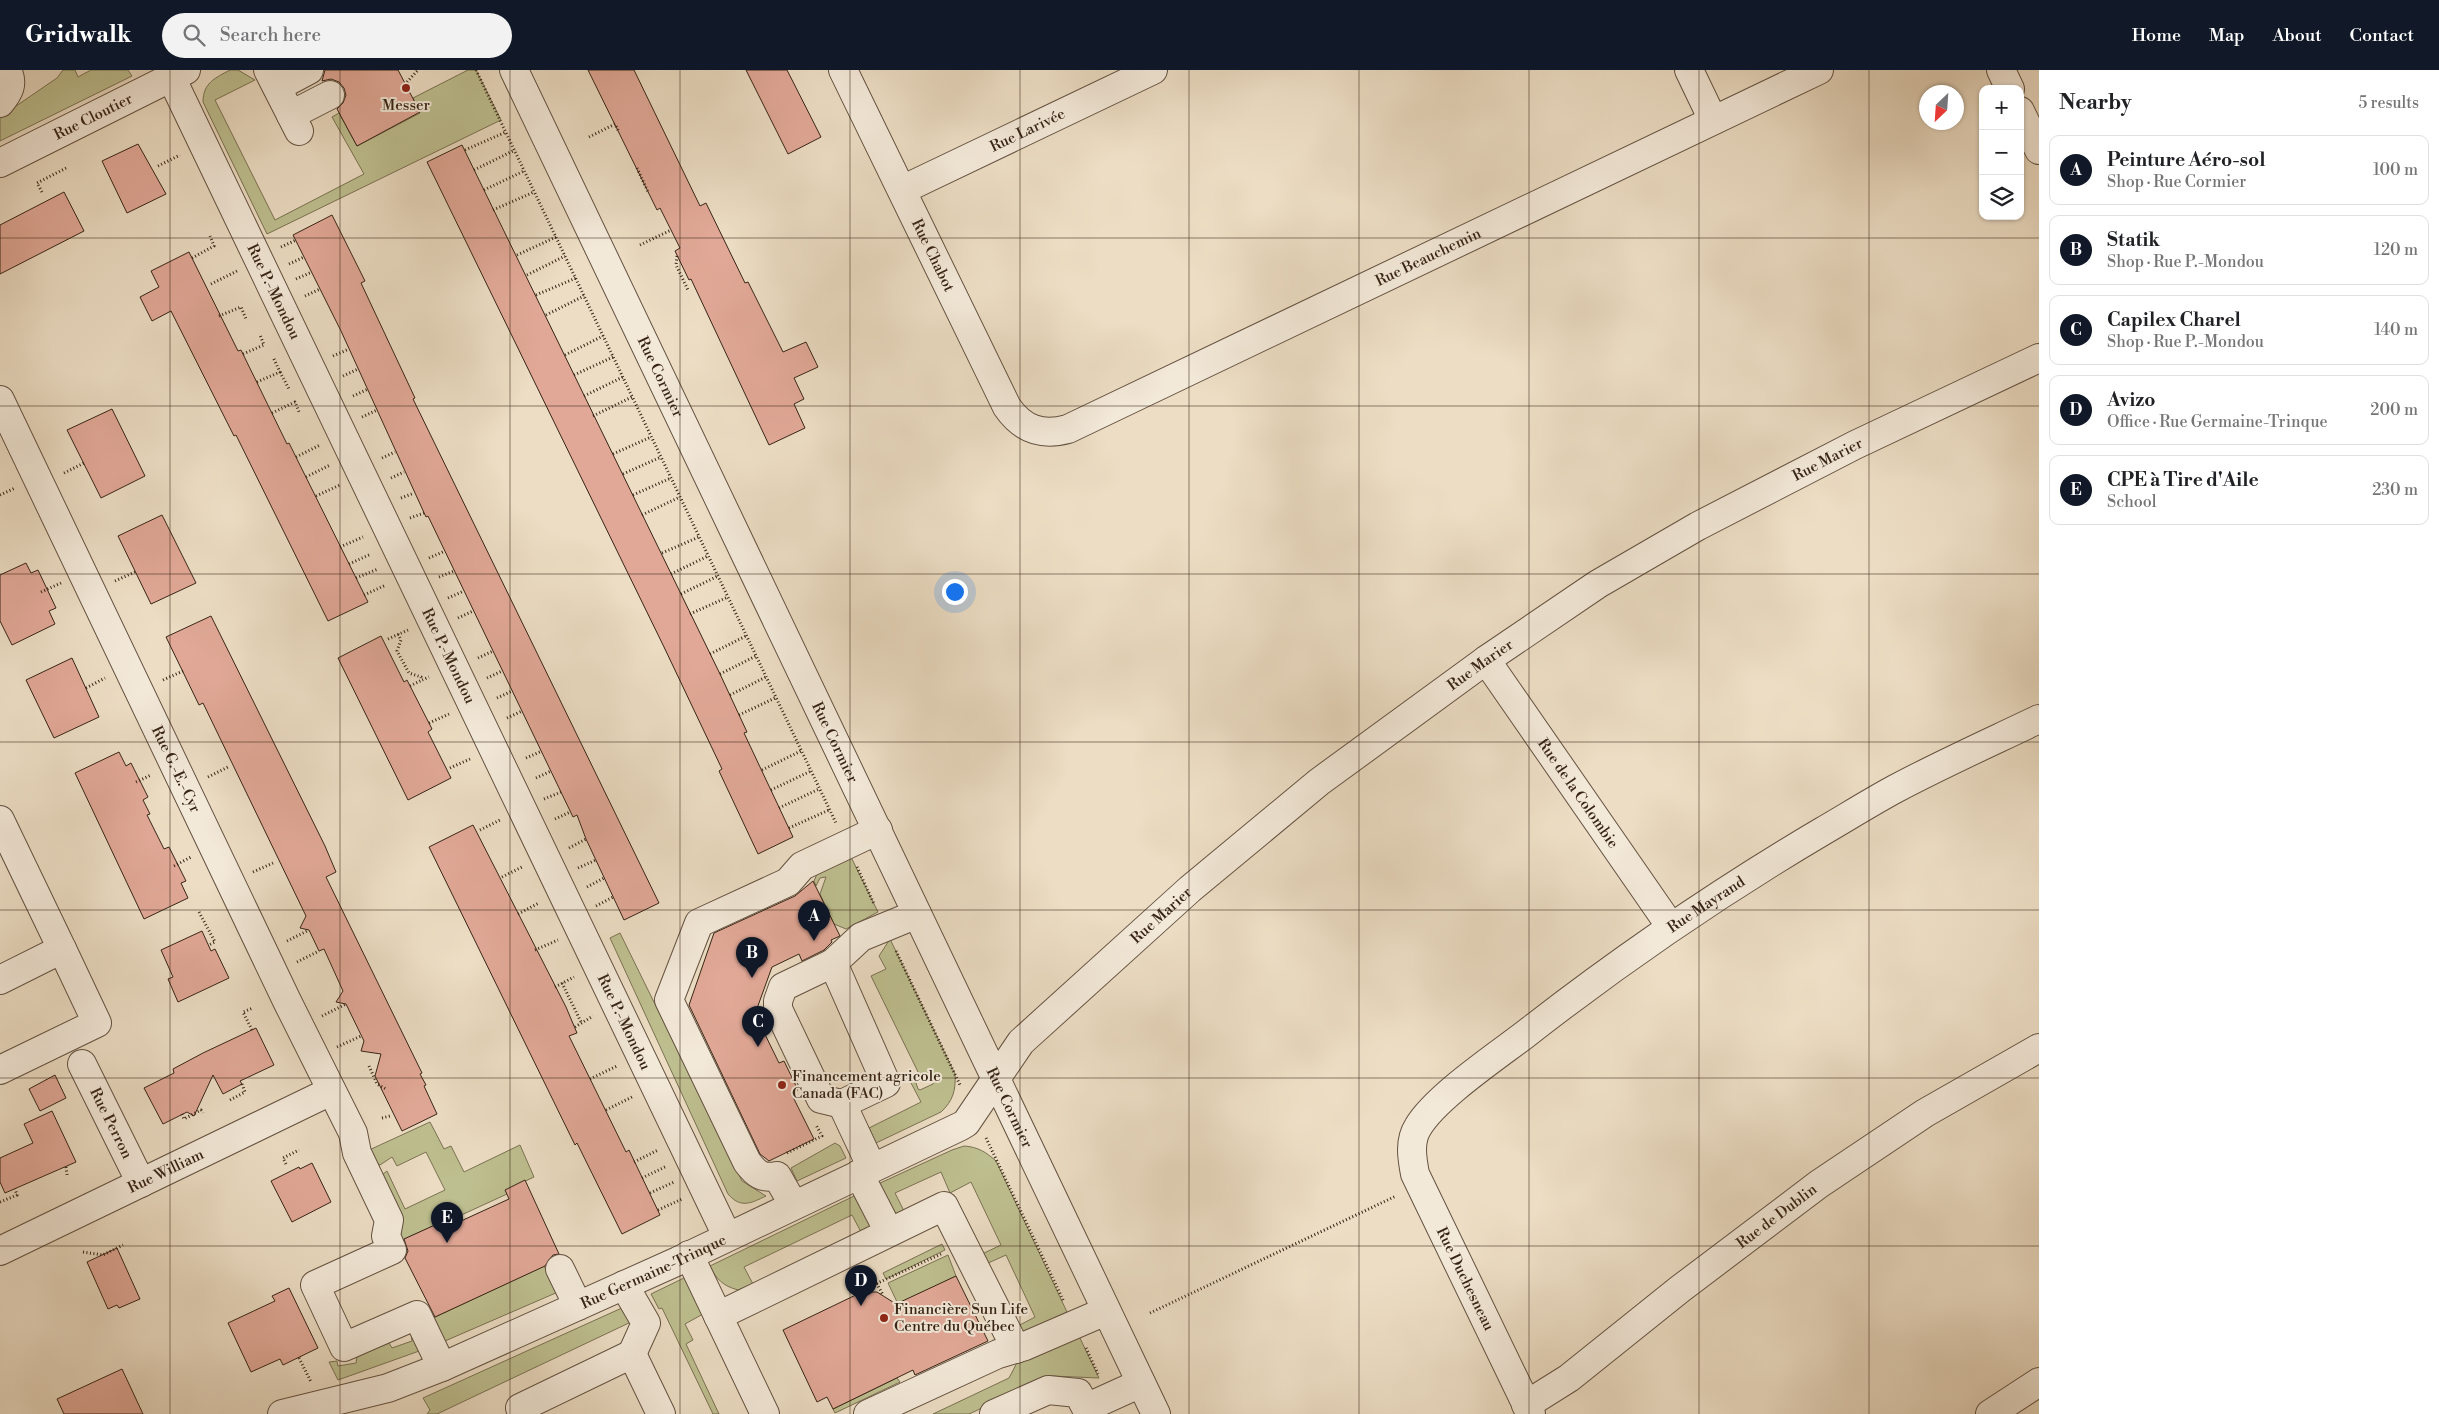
<!DOCTYPE html>
<html lang="en">
<head>
<meta charset="utf-8">
<style>
  body { margin:0; font-family:"Libre Bodoni",serif; background:#f2f2f2; color:#202124 }
  .controls { position:absolute; right:15px; top:15px; display:grid; overflow:hidden; border-radius:10px; box-shadow:0 1px 4px #0004 }
  .controls button { width:45px; height:45px; display:grid; place-items:center; padding:0; border:0; border-bottom:1px solid #e0e0e0; background:#fff; color:#202124; font:25px sans-serif }
  .compass { position:absolute; left:1919px; top:15px; width:45px; height:45px; border-radius:50%; background:#fff; box-shadow:0 1px 4px #0004; rotate:205deg }
  .you { position:absolute; left:954px; top:521px; width:18px; height:18px; margin:-12px; border:4px solid #fff; border-radius:50%; background:#1a73e8; box-shadow:0 0 0 8px #1a73e833 }
  .badge { display:grid; place-items:center; width:32px; height:32px; border-radius:50%; background:#111827; color:#fff; font-size:16px; font-weight:700 }
  .pin { position:absolute; translate:-50% -41px; filter:drop-shadow(0 1px 2px #0008) }
  .pin::after { content:''; position:absolute; top:26px; width:18px; height:15px; background:inherit; clip-path:polygon(0 0,100% 0,50% 100%) }
  .list { margin:0; padding:0; list-style:none }
  h2 { display:flex; justify-content:space-between; align-items:center; height:65px; margin:0; padding:0 20px; font-size:21px }
  h2 small { font-size:16px; font-weight:400; color:#757577 }
  .list li { display:grid; grid-template-columns:32px 1fr auto; gap:15px; align-items:center; box-sizing:border-box; height:70px; margin:0 10px 10px; padding:0 10px; border:1px solid #e0e0e0; border-radius:10px }
  .list b { display:block; font-size:19px; white-space:nowrap }
  .list p { margin:0; font-size:16px; white-space:nowrap; color:#757577 }
  .list em { font-size:16px; font-style:normal; color:#757577 }
  .icon { flex:none; width:28px; height:28px; fill:none; stroke:currentColor; stroke-width:2; stroke-linecap:round; stroke-linejoin:round }
  .map { position:relative; flex:none; width:2039px; height:1344px; overflow:hidden }
  header { display:flex; align-items:center; gap:30px; box-sizing:border-box; height:70px; padding:0 25px; background:#111827; color:#fff }
  header strong { font-size:24px }
  nav { display:flex; gap:28px; margin-inline-start:auto; font-size:18px }
  .search { width:350px; height:45px; background:#f2f2f2; display:flex; align-items:center; gap:12px; box-sizing:border-box; padding:0 18px; border-radius:28px; color:#757577; font-size:19px }
  main { display:flex }
  aside { flex:1; background:#fff }
  .map>svg:first-child { display:block }
  .green { fill:#bebf90; stroke:#7a7252; fill-rule:evenodd }
  .building { fill:#e1a897; stroke:#372415 }
  .lines { fill:none; stroke-linecap:round; stroke-linejoin:round }
  .minor-casing { stroke:#645241; stroke-width:30 }
  .path { stroke:#372415; stroke-width:3; stroke-dasharray:1 2.5; stroke-linecap:butt }
  .minor { stroke:#f3e9d9; stroke-width:28 }
  .grid { fill:none; stroke:#372415; stroke-width:1; stroke-opacity:0.55 }
  .poi-dot { fill:#8f2418; stroke:#f3e9d9; stroke-width:2 }
  .labels { text-anchor:middle; dominant-baseline:central; stroke-width:4; stroke-linejoin:round; paint-order:stroke }
  .poi-label { font-size:15px; fill:#372415; stroke:#f3e9d9; text-anchor:start }
  .street-label { font-size:15px; fill:#372415; stroke:#f3e9d9 }
</style>
</head>
<body>
<header>
<strong>Gridwalk</strong>
<div class="search"><svg class="icon" aria-label="search" viewBox="0 0 24 24"><circle cx="10" cy="10" r="6"/><path d="M15 15l6 6"/></svg>Search here</div>
<nav><a>Home</a><a>Map</a><a>About</a><a>Contact</a></nav>
</header>
<main>
<div class="map">
<svg width="2039" height="1344" viewBox="0 0 2039 1344">
  <rect width="100%" height="100%" fill="#ecddc4"/>
  <filter id="stains"><feTurbulence type="fractalNoise" baseFrequency=".004" numOctaves="4"/><feColorMatrix values="0 0 0 0 .2 0 0 0 0 .09 0 0 0 0 .02 0 0 0 .5 -.17"/></filter>
  <radialGradient id="worn" r=".72"><stop offset=".6" stop-color="#630" stop-opacity="0"/><stop offset="1" stop-color="#630" stop-opacity=".3"/></radialGradient>
  <g class="green">
    <path d="M63,0H75L78,7L91,0H128L132,6L0,71V47L57,8Z"/>
    <path d="M230,0H238L255,10L215,30L275,150L364,104L332,47L339,43L357,76L420,43L413,28L468,0H476L501,50L267,164L203,32C203,13 215,8 230,0Z"/>
    <path d="M851,787L878,842L846,859L834,854L820,824L826,807L820,808L816,816L814,811L817,804Z"/>
    <path d="M620,863L742,1111L766,1126C751,1133 741,1139 728,1124L610,868Z"/>
    <path d="M890,869L955,1004C956,1020 953,1031 941,1042L876,1073L869,1058L921,1032L911,1013L920,1006L871,906L886,899L879,886ZM929,1005L934,1008L933,1014L920,1020L918,1019L916,1013Z"/>
    <path d="M430,1052L444,1079L451,1076L464,1102L520,1075L534,1107L506,1120L507,1124L457,1147L454,1141L445,1146L446,1150L398,1172L397,1164L403,1149L382,1105L387,1101L405,1139L445,1120L426,1082L397,1096L392,1087L380,1095L370,1089L367,1081Z"/>
    <path d="M835,1073L840,1076L846,1088L797,1111L791,1098Z"/>
    <path d="M964,1076C978,1077 986,1082 996,1091L1067,1242L1019,1264L1016,1257L1035,1247L1006,1185L986,1194L982,1184L1001,1175L971,1112L950,1123L941,1102L895,1123L904,1141L894,1145L878,1114L952,1080Z"/>
    <path d="M854,1126L871,1157L861,1162L852,1145L744,1197L753,1214L738,1220C723,1216 716,1209 710,1196Z"/>
    <path d="M942,1174L945,1180L886,1209L883,1203Z"/>
    <path d="M948,1185L956,1206L898,1234L888,1213Z"/>
    <path d="M544,1196L558,1222L445,1271L433,1248Z"/>
    <path d="M686,1207L703,1244L685,1254L693,1270L686,1274L719,1344H713L662,1238L659,1239L651,1224Z"/>
    <path d="M624,1237L631,1252L437,1344H427L430,1340L423,1328Z"/>
    <path d="M411,1263L422,1280L338,1310L329,1292L337,1291L338,1296L356,1293L357,1286L389,1273L392,1278L412,1271Z"/>
    <path d="M1079,1266L1099,1308L1052,1306L969,1344H933L1009,1308L1019,1289H1031Z"/>
    <path d="M897,1308L900,1312L835,1343L833,1339Z"/>
  </g>
  <g class="building">
    <path d="M325,0H398L420,42L357,76L337,39L343,33L346,25L344,18L339,12L331,9L322,11Z"/>
    <path d="M588,0H634L700,136L706,133L745,213L748,212L783,282L806,272L818,297L794,308L804,329L794,334L805,358L769,375L691,209L689,210L675,181L680,178L660,138L657,140Z"/>
    <path d="M746,0H787L821,67L788,84Z"/>
    <path d="M138,74L166,124L127,143L102,91Z"/>
    <path d="M462,75L720,604L747,662L744,663L793,767L758,784L719,701L722,699L664,577L427,92Z"/>
    <path d="M64,122L84,161L0,204V155Z"/>
    <path d="M332,145L365,211L361,213L415,328L413,329L659,833L624,850L586,769L577,745L573,747L428,446L426,447L341,261L293,165Z"/>
    <path d="M189,182L238,281L241,280L287,374L289,373L368,532L328,551L236,365L234,366L171,241L152,251L140,227L159,217L151,201Z"/>
    <path d="M112,339L145,406L101,428L67,360Z"/>
    <path d="M162,445L196,513L151,534L118,466Z"/>
    <path d="M26,493L31,503L38,500L56,538L49,541L55,554L12,575L0,551V505Z"/>
    <path d="M211,546L325,776L336,802L326,807L422,1003L420,1004L426,1015L424,1016L437,1044L402,1061L375,1006L381,984L361,981L364,971L346,934L336,932L343,921L324,879L319,881L309,860L300,858L306,846L203,633L199,635L166,567Z"/>
    <path d="M381,566L404,612L407,610L432,659L428,662L451,708L408,730L338,588Z"/>
    <path d="M72,588L99,647L54,668L26,610Z"/>
    <path d="M119,682L126,696L131,693L148,727L143,730L150,744L147,745L164,779L169,777L186,811L181,813L188,828L144,849L75,703Z"/>
    <path d="M473,755L566,937L577,963L569,966L626,1082L629,1080L660,1145L622,1164L577,1073L575,1075L429,777Z"/>
    <path d="M813,811L840,866L831,870L832,872L824,880L802,891L799,884L772,897L755,944L779,993L784,991L798,1020L791,1023L814,1069L769,1091L760,1084L689,935L714,863L795,826Z"/>
    <path d="M202,861L211,881L215,879L229,908L178,932L168,909L173,907L161,880Z"/>
    <path d="M256,958L274,995L240,1011L242,1014L223,1024L213,1005L194,1046L187,1042L163,1054L144,1018L174,1003L173,999L203,983Z"/>
    <path d="M55,1005L66,1028L40,1041L29,1019Z"/>
    <path d="M52,1041L76,1092L5,1123L0,1112V1088L33,1073L24,1054Z"/>
    <path d="M312,1093L331,1132L292,1152L271,1111L299,1097L300,1099Z"/>
    <path d="M525,1110L559,1184L553,1185L545,1196L435,1247L405,1188L408,1181L404,1169L446,1150L450,1156L509,1129L505,1120Z"/>
    <path d="M117,1178L140,1229L119,1238L117,1235L108,1239L87,1192Z"/>
    <path d="M956,1206L988,1271L915,1305L913,1300L833,1339L827,1327L817,1332L783,1260L862,1222H877L896,1234Z"/>
    <path d="M289,1218L318,1278L283,1295L280,1289L251,1302L228,1253L275,1231L272,1226Z"/>
    <path d="M122,1299L143,1344H64L57,1329Z"/>
  </g>
  <g class="lines">
    <g class="minor-casing">
      <g id="minor">
        <path d="M268,0L299,61"/>
        <path id="s1" d="M514,0L1156,1344"/>
        <path id="s2" d="M843,0L1007,337C1023,360 1042,366 1068,359L1819,0"/>
        <path d="M1689,0L1713,50"/>
        <path d="M2001,0L2010,19"/>
        <path id="s3" d="M171,7L727,1166"/>
        <path d="M277,17L309,0"/>
        <path d="M0,33C9,22 14,14 7,0"/>
        <path d="M2020,41L2039,80"/>
        <path d="M291,45L330,25"/>
        <path id="s4" d="M0,93L186,0"/>
        <path id="s5" d="M902,120L1153,0"/>
        <path id="s6" d="M0,330L287,931L353,1063L357,1083L389,1150L386,1166L392,1180L315,1215L344,1277L417,1245L442,1297"/>
        <path id="s7" d="M1486,590L1671,857"/>
        <path d="M0,750L62,879L0,910"/>
        <path d="M833,893L783,917L778,931V939L821,1029L842,1034"/>
        <path id="s8" d="M82,994L141,1113"/>
        <path d="M0,1000L97,953L62,879"/>
        <path d="M872,1098L842,1034L886,1013L833,893L861,867L917,844"/>
        <path d="M859,1104L889,1162"/>
        <path d="M793,1134L777,1106C762,1109 756,1104 747,1092L669,930L699,853L788,812L802,796L878,760"/>
        <path id="s9" d="M0,1181L331,1021"/>
        <path d="M689,1185L765,1344"/>
        <path d="M560,1199L578,1236"/>
        <path d="M624,1215L646,1253L632,1284"/>
        <path d="M718,1246L944,1136L1016,1279"/>
        <path id="s10" d="M1526,1335L1569,1308L1680,1219L1819,1114L1925,1043L2039,978"/>
        <path id="s11" d="M282,1344L388,1318L442,1297L678,1191L961,1056L966,1053L1021,972L1190,819L1319,712L1486,590L1598,514L1698,456L1855,375L2039,288"/>
        <path d="M523,1344L520,1338L632,1284L661,1344"/>
        <path d="M868,1344L998,1284L1025,1276L1106,1241"/>
        <path d="M994,1344L1048,1320L1078,1323L1086,1338L1141,1313"/>
        <path id="s12" d="M1531,1344L1415,1104C1412,1088 1409,1071 1418,1057C1435,1028 1494,988 1523,966C1619,891 1718,823 1823,761C1847,747 1871,732 1895,719C1942,694 1991,672 2039,649"/>
        <path d="M1990,1344L2039,1312"/>
      </g>
    </g>
    <g class="path">
      <path d="M476,0L836,753"/>
      <path d="M407,12L418,0"/>
      <path d="M589,67L615,54L619,62"/>
      <path d="M465,80L506,62"/>
      <path d="M158,96L180,85"/>
      <path d="M637,98L648,122"/>
      <path d="M474,100L515,80"/>
      <path d="M484,120L524,101"/>
      <path d="M42,122L37,113L68,97"/>
      <path d="M493,140L534,122"/>
      <path d="M640,175L671,160"/>
      <path d="M281,177L296,170"/>
      <path d="M517,185L556,167"/>
      <path d="M677,186L676,195L688,220"/>
      <path d="M192,188L214,176L210,166"/>
      <path d="M289,194L304,187"/>
      <path d="M527,205L565,186"/>
      <path d="M296,209L312,202"/>
      <path d="M211,214L237,201"/>
      <path d="M536,225L576,208"/>
      <path d="M305,226L320,219"/>
      <path d="M546,245L584,226"/>
      <path d="M219,246L241,237L246,249"/>
      <path d="M243,284L264,275L260,265"/>
      <path d="M565,285L603,266"/>
      <path d="M333,286L349,279"/>
      <path d="M280,302L289,319"/>
      <path d="M574,305L613,287"/>
      <path d="M343,306L358,299"/>
      <path d="M257,312L280,302L273,287"/>
      <path d="M353,326L368,319"/>
      <path d="M584,326L623,307"/>
      <path d="M272,343L295,332L299,342"/>
      <path d="M593,346L632,327"/>
      <path d="M362,347L377,340"/>
      <path d="M613,384L651,367"/>
      <path d="M296,387L320,375"/>
      <path d="M382,388L395,382"/>
      <path d="M64,403L84,393"/>
      <path d="M623,404L661,387"/>
      <path d="M306,407L330,395"/>
      <path d="M391,408L404,402"/>
      <path d="M0,425L15,418"/>
      <path d="M633,425L671,408"/>
      <path d="M316,426L340,415"/>
      <path d="M401,428L414,423"/>
      <path d="M642,445L680,427"/>
      <path d="M410,448L424,443"/>
      <path d="M340,477L363,467"/>
      <path d="M662,483L699,467"/>
      <path d="M429,488L445,481"/>
      <path d="M349,494L371,484"/>
      <path d="M671,504L708,486"/>
      <path d="M439,507L454,501"/>
      <path d="M356,508L378,499"/>
      <path d="M115,511L135,502"/>
      <path d="M41,522L61,513"/>
      <path d="M681,524L718,506"/>
      <path d="M364,525L386,515"/>
      <path d="M448,528L464,521"/>
      <path d="M690,544L728,527"/>
      <path d="M458,548L473,541"/>
      <path d="M398,564L401,570L397,581L409,603L421,607L422,610L429,607"/>
      <path d="M388,569L408,560"/>
      <path d="M710,584L746,566"/>
      <path d="M478,588L493,581"/>
      <path d="M720,604L756,586"/>
      <path d="M487,608L502,601"/>
      <path d="M163,610L183,601"/>
      <path d="M410,616L422,610"/>
      <path d="M86,618L105,608"/>
      <path d="M730,625L766,607"/>
      <path d="M497,628L512,621"/>
      <path d="M739,645L775,628"/>
      <path d="M507,648L522,641"/>
      <path d="M429,653L449,644"/>
      <path d="M526,688L542,681"/>
      <path d="M450,698L470,689"/>
      <path d="M762,700L801,681"/>
      <path d="M208,707L228,697"/>
      <path d="M536,708L551,701"/>
      <path d="M136,712L151,705"/>
      <path d="M771,720L811,701"/>
      <path d="M544,729L561,722"/>
      <path d="M779,738L819,719"/>
      <path d="M555,749L570,742"/>
      <path d="M789,758L829,740"/>
      <path d="M480,760L500,750"/>
      <path d="M569,778L586,769"/>
      <path d="M174,796L191,787"/>
      <path d="M857,797L874,834"/>
      <path d="M578,798L596,790"/>
      <path d="M253,802L273,793"/>
      <path d="M502,807L522,797"/>
      <path d="M587,817L604,808"/>
      <path d="M596,836L613,827"/>
      <path d="M199,842L215,872L209,875"/>
      <path d="M518,844L539,833"/>
      <path d="M287,871L309,860"/>
      <path d="M535,880L558,870"/>
      <path d="M896,881L960,1015"/>
      <path d="M297,892L319,881"/>
      <path d="M562,913L581,952"/>
      <path d="M555,917L574,907"/>
      <path d="M322,946L346,934"/>
      <path d="M575,957L593,946"/>
      <path d="M252,960L243,942L253,938"/>
      <path d="M337,977L361,966"/>
      <path d="M369,996L377,1014L386,1019"/>
      <path d="M590,1009L617,996"/>
      <path d="M230,1030L245,1022L242,1014"/>
      <path d="M606,1040L632,1027"/>
      <path d="M182,1044L184,1049L201,1040L203,1043"/>
      <path d="M382,1048L390,1046"/>
      <path d="M986,1068L1064,1232"/>
      <path d="M787,1083L822,1066L816,1055"/>
      <path d="M634,1092L658,1080"/>
      <path d="M286,1094L283,1088L299,1080"/>
      <path d="M66,1097L67,1105"/>
      <path d="M642,1108L667,1096"/>
      <path d="M650,1123L674,1112"/>
      <path d="M0,1132L17,1125L15,1119"/>
      <path d="M658,1140L682,1129"/>
      <path d="M83,1182L103,1185L123,1175"/>
      <path d="M870,1201L883,1225"/>
      <path d="M867,1218L941,1184"/>
      <path d="M1150,1243L1396,1126"/>
      <path d="M1086,1278L1098,1304"/>
      <path d="M299,1288L311,1312"/>
    </g>
    <use href="#minor" class="minor"/>
  </g>
  <path class="grid" d="M170,0V1344M340,0V1344M510,0V1344M680,0V1344M850,0V1344M1020,0V1344M1189,0V1344M1359,0V1344M1529,0V1344M1699,0V1344M1869,0V1344M0,168H2039M0,336H2039M0,504H2039M0,672H2039M0,840H2039M0,1008H2039M0,1176H2039"/>
  <g class="poi-dot">
    <circle cx="406" cy="18" r="5"/>
    <circle cx="782" cy="1015" r="5"/>
    <circle cx="884" cy="1248" r="5"/>
  </g>
  <g class="labels">
    <g class="poi-label">
      <text x="406" y="35" text-anchor="middle">Messer</text>
      <text x="792" y="1006">Financement agricole<tspan x="792" dy="17">Canada (FAC)</tspan></text>
      <text x="894" y="1239">Financière Sun Life<tspan x="894" dy="17">Centre du Québec</tspan></text>
    </g>
    <g class="street-label">
      <text stroke="none"><textPath href="#s4" startOffset="104">Rue Cloutier</textPath></text>
      <text stroke="none"><textPath href="#s5" startOffset="139">Rue Larivée</textPath></text>
      <text stroke="none"><textPath href="#s2" startOffset="206">Rue Chabot</textPath></text>
      <text stroke="none"><textPath href="#s2" startOffset="844">Rue Beauchemin</textPath></text>
      <text stroke="none"><textPath href="#s3" startOffset="238">Rue P.-Mondou</textPath></text>
      <text stroke="none"><textPath href="#s1" startOffset="340">Rue Cormier</textPath></text>
      <text stroke="none"><textPath href="#s11" startOffset="1842">Rue Marier</textPath></text>
      <text stroke="none"><textPath href="#s3" startOffset="642">Rue P.-Mondou</textPath></text>
      <text stroke="none"><textPath href="#s11" startOffset="1438">Rue Marier</textPath></text>
      <text stroke="none"><textPath href="#s1" startOffset="745">Rue Cormier</textPath></text>
      <text stroke="none"><textPath href="#s6" startOffset="409">Rue G.-E.-Cyr</textPath></text>
      <text stroke="none"><textPath href="#s7" startOffset="162">Rue de la Colombie</textPath></text>
      <text stroke="none"><textPath href="#s12" startOffset="680">Rue Mayrand</textPath></text>
      <text stroke="none"><textPath href="#s11" startOffset="1032">Rue Marier</textPath></text>
      <text stroke="none"><textPath href="#s3" startOffset="1048">Rue P.-Mondou</textPath></text>
      <text stroke="none"><textPath href="#s1" startOffset="1150">Rue Cormier</textPath></text>
      <text stroke="none"><textPath href="#s8" startOffset="66">Rue Perron</textPath></text>
      <text stroke="none"><textPath href="#s9" startOffset="184">Rue William</textPath></text>
      <text stroke="none"><textPath href="#s10" startOffset="314">Rue de Dublin</textPath></text>
      <text stroke="none"><textPath href="#s11" startOffset="399">Rue Germaine-Trinque</textPath></text>
      <text transform="translate(1465 1209) rotate(64)">Rue Duchesneau</text>
    </g>
  </g>
  <rect width="100%" height="100%" filter="url(#stains)"/>
  <rect width="100%" height="100%" fill="url(#worn)"/>
</svg>
<div class="controls">
<button>+</button>
<button>−</button>
<button><svg class="icon" aria-label="layers" viewBox="0 0 24 24"><path d="M12 4l9 5-9 5-9-5zM3 14l9 5 9-5"/></svg></button>
</div>
<svg class="compass" viewBox="-18 -18 36 36"><path d="M0-13l5 13h-10z" fill="#e53935"/><path d="M0 13l5-13h-10z" fill="#757577"/></svg>
<div class="you"></div>
<div class="pin badge" style="left:814px;top:871px">A</div>
<div class="pin badge" style="left:752px;top:908px">B</div>
<div class="pin badge" style="left:758px;top:977px">C</div>
<div class="pin badge" style="left:861px;top:1236px">D</div>
<div class="pin badge" style="left:447px;top:1173px">E</div>
</div>
<aside>
<h2>Nearby<small>5 results</small></h2>
<ul class="list">
<li><span class="badge">A</span><div><b>Peinture Aéro-sol</b><p>Shop · Rue Cormier</p></div><em>100 m</em></li>
<li><span class="badge">B</span><div><b>Statik</b><p>Shop · Rue P.-Mondou</p></div><em>120 m</em></li>
<li><span class="badge">C</span><div><b>Capilex Charel</b><p>Shop · Rue P.-Mondou</p></div><em>140 m</em></li>
<li><span class="badge">D</span><div><b>Avizo</b><p>Office · Rue Germaine-Trinque</p></div><em>200 m</em></li>
<li><span class="badge">E</span><div><b>CPE à Tire d'Aile</b><p>School</p></div><em>230 m</em></li>
</ul>
</aside>
</main>
</body>
</html>
